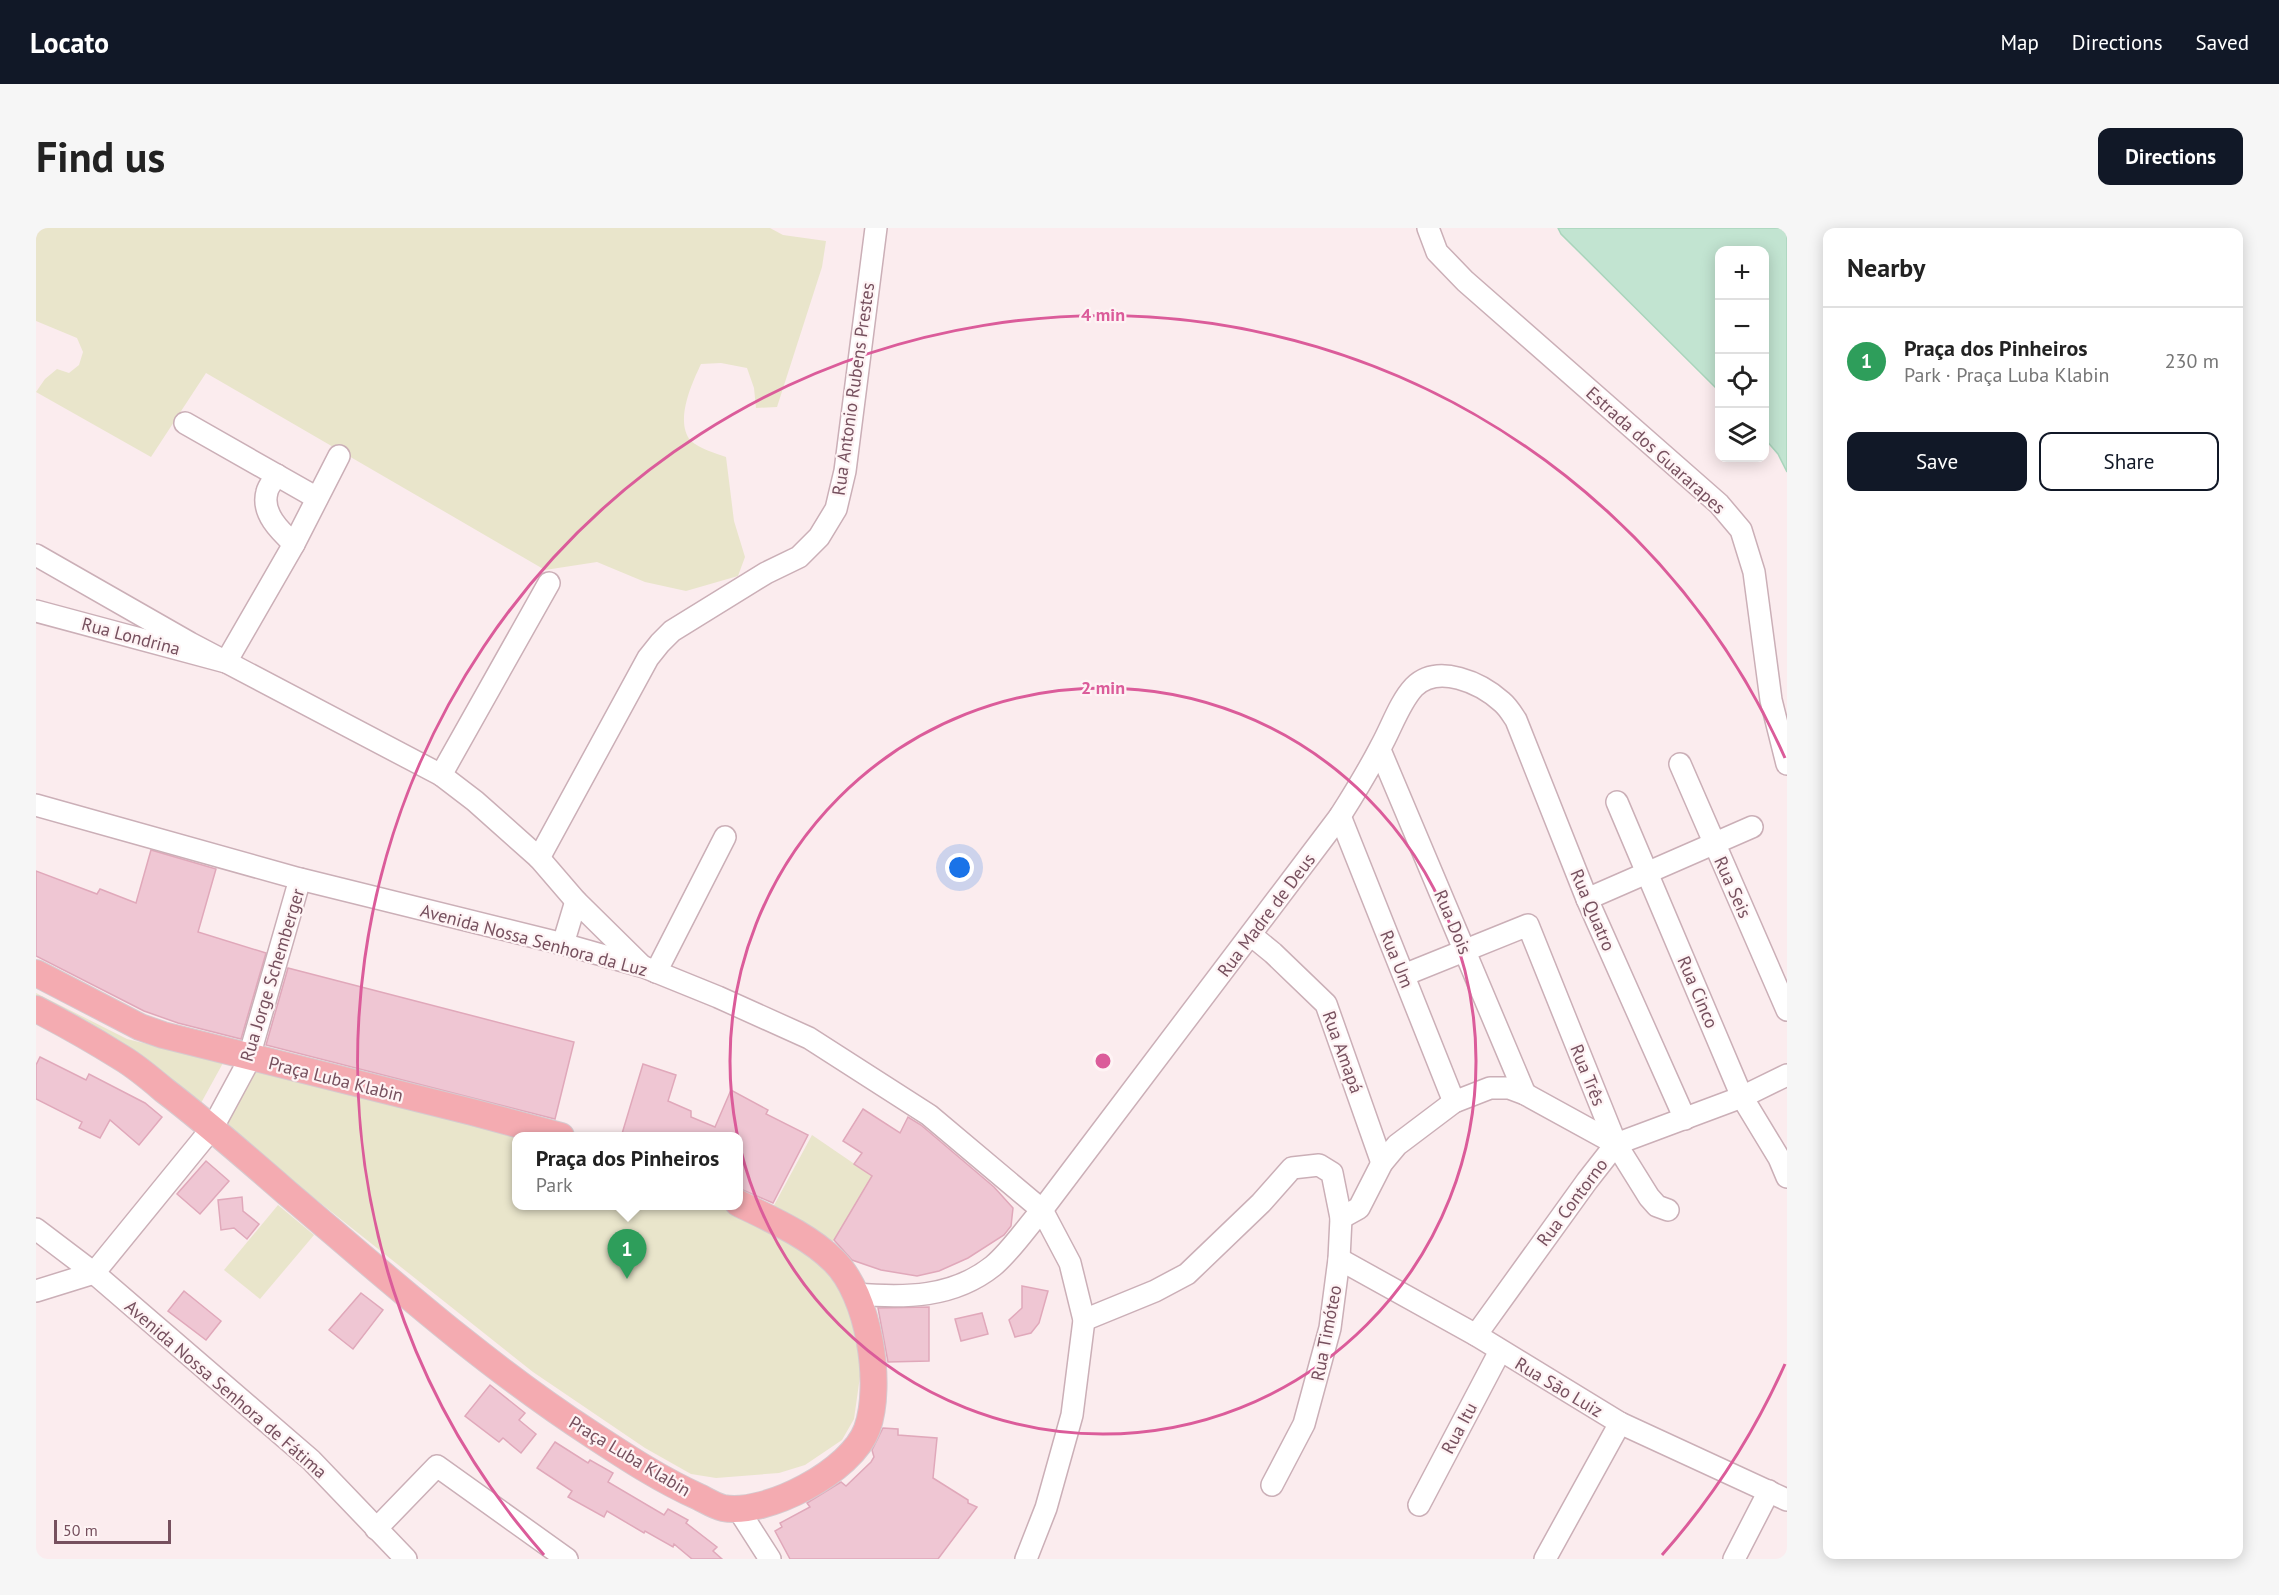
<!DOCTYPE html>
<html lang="en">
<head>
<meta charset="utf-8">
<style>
  body { margin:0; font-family:"PT Sans",sans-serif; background:#f6f6f6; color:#222 }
  .controls { position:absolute; right:18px; top:18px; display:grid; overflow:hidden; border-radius:12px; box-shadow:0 3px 15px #0003 }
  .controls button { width:54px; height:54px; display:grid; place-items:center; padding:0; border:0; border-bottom:2px solid #e0e0e0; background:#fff; color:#222; font:30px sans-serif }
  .scale { position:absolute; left:18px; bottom:15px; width:117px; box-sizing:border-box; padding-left:6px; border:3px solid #76505e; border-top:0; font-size:16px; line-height:21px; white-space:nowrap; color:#76505e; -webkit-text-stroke:4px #fef3f4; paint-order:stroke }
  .you { position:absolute; left:924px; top:640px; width:21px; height:21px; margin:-15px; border:4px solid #fff; border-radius:50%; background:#1a73e8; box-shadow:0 0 0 9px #1a73e833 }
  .badge { display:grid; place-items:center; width:39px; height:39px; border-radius:50%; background:#111827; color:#fff; font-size:20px; font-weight:700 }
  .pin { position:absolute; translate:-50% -50px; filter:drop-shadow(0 2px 3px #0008) }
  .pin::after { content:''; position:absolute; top:32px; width:21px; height:18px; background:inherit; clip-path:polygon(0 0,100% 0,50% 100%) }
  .popup { position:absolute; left:476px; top:904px; width:231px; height:78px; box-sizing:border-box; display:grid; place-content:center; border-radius:12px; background:#fff; filter:drop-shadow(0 2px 4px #0005); font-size:20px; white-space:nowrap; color:#767676 }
  .popup b { font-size:22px; color:#222 }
  .popup::after { content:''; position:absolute; left:50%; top:100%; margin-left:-12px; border:12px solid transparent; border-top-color:#fff }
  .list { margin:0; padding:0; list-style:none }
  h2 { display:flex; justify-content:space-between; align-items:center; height:78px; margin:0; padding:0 24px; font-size:26px }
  h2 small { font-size:20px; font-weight:400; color:#767676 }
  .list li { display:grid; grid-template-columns:39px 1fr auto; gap:18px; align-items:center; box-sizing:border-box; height:108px; padding:0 24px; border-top:2px solid #e0e0e0 }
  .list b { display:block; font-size:22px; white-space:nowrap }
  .list p { margin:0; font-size:20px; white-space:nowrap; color:#767676 }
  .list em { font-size:20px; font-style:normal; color:#767676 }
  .actions { display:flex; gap:12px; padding:18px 24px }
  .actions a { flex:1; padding:14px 0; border:2px solid #111827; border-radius:12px; text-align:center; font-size:21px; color:#111827 }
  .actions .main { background:#111827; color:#fff }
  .icon { flex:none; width:33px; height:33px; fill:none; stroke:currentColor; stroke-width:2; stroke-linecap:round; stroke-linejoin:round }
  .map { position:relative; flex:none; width:1751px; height:1331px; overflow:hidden; border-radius:12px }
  header { display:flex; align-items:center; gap:36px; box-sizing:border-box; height:84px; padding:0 30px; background:#111827; color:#fff }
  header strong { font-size:28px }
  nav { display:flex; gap:33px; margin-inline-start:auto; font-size:21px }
  .intro { display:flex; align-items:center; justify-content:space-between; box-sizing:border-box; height:144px; padding:0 36px }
  h1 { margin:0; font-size:42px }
  .button { padding:15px 27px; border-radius:12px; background:#111827; color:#fff; font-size:21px; font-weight:700 }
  main { display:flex; gap:36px; padding:0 36px }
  aside { flex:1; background:#fff; border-radius:12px; box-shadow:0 3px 15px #0003 }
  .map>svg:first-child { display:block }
  .green { fill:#e9e5cb }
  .water { fill:#c2e4d1; stroke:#a9d5bc; stroke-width:1.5 }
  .building { fill:#efc6d3; stroke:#e0a8ba; stroke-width:1.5 }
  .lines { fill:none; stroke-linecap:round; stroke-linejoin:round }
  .minor-casing { stroke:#cbafb7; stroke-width:24 }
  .major-casing { stroke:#d6cacf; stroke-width:28 }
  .minor { stroke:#fff; stroke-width:21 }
  .major { stroke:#f4abb1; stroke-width:26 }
  .ring { fill:none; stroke:#db5c9a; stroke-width:3 }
  .labels { text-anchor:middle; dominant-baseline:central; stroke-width:4.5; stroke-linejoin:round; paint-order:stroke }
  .street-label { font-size:18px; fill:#76505e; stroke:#fef3f4 }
  .centre { fill:#db5c9a; stroke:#fef3f4; stroke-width:3 }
  .ring-label { font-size:18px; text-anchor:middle; font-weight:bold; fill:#db5c9a; stroke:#fef3f4; stroke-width:4.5; stroke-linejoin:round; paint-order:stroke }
</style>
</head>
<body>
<header>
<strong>Locato</strong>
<nav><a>Map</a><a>Directions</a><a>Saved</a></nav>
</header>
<div class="intro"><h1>Find us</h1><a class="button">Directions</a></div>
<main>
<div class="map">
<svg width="1751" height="1331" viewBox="0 0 1751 1331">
  <rect width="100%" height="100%" fill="#fbecee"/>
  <g class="green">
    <path d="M0,0H734L747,7L790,13L786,39L741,179L720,180L718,160L711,140L685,135L665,136C656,155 638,194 655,213C664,221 679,225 690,229L698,293L709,329L702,348L650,363L609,354L561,334L509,342L170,145L115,229L0,164L9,151L21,141L33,145L43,137L47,124L41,110L0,93Z"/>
    <path d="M0,765L91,811L187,835L165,875L0,772Z"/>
    <path d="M219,839L480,908V978H684L722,995L778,1026L812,1069L826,1134L818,1191L806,1212L769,1237L743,1245L680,1250L655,1246L609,1220L497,1144L190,900Z"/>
    <path d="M776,907L836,948L796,1015L736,981Z"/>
    <path d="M242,977L278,1007L224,1071L188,1042Z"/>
  </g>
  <path class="water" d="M1522,0H1751V244L1742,226L1729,211L1728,22H1684L1683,163L1525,6Z"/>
  <g class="building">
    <path d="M115,622L180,641L162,704L230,725L205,811L142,795L108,783L0,728V643L61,666L64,661L100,675Z"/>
    <path d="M252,740L538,814L519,891L230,817Z"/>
    <path d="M4,829L50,852L53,846L109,875L126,889L103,917L74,892L64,910L43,900L46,894L0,871V837Z"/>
    <path d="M607,836L640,847L632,873L655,883V889L679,899L695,862L732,882L730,886L772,907L737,975L702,960V909H585Z"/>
    <path d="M827,881L864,905L872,889L885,897L958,959L977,980L975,998L968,1007L932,1030L903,1043L881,1048L845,1042L816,1032L798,1012L836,948L818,936L826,925L807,913Z"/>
    <path d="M170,933L193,953L164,986L141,966Z"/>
    <path d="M206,969L207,983L223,996L211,1011L198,1000L185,1002L182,972Z"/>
    <path d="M986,1058L1012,1063L1003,1095L995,1105L979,1109L973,1092L986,1080Z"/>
    <path d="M148,1063L185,1093L170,1112L132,1083Z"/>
    <path d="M325,1065L347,1082L317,1121L293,1102Z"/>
    <path d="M893,1079V1133L852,1134L842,1080Z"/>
    <path d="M946,1085L952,1106L925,1113L919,1091Z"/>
    <path d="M454,1157L489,1185L483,1192L500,1206L485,1225L467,1210L463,1214L429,1188Z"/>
    <path d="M847,1200L862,1201V1207L901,1210L897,1250L932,1272V1275L941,1279L902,1331H754L739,1303L746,1299L744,1295L774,1279L771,1275L805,1254L810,1258L835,1234L838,1229L836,1222Z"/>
    <path d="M519,1214L552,1235L554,1232L577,1245L572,1254L628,1287L632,1281L652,1292L650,1295L681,1319L677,1323L686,1331H656L638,1316L637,1319L609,1303L608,1305L571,1283L568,1289L532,1269L536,1263L501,1240Z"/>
  </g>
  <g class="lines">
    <g class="minor-casing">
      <g id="minor">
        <path d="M1392,0L1401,24L1429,53L1683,276L1705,302L1718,344L1735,472L1751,536"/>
        <path d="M149,195L281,270"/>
        <path d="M241,247C238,252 232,258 231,264C225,285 244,303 258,316"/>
        <path d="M0,327L154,415L405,547L439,573L503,630L540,673L605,737"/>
        <path d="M0,383L190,434L258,316L303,228"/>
        <path d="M1344,522L1489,866"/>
        <path d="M1644,536L1751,782"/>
        <path d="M405,547L513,355"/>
        <path d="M1581,574L1706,869L1743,930L1751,949"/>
        <path d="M0,577L264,651L527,716L608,739L682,769L773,810L893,887L1006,982L1034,1035L1048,1092L1036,1187L1010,1280L990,1331"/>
        <path d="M1304,588L1418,874"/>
        <path d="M503,630L612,430L624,415L636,403L730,345L763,329L783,309L800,281L809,243L840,0"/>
        <path d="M1551,671L1716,599"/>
        <path d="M1215,707L1237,725L1290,776L1346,935"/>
        <path d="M527,716L540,673"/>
        <path d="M620,744L689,609"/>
        <path d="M1368,747L1492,697L1580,916L1613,969L1621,978L1632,982"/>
        <path d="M1580,916L1706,869L1751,847"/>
        <path d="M1305,990L1323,980L1346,935L1361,917L1418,874L1454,860H1473L1489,866L1580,916"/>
        <path d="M0,1001L58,1045L275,1232L370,1331"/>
        <path d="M1303,1031L1440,1107L1584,1195L1751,1272"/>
        <path d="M58,1045L177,899L211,836L264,651"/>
        <path d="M0,1063L58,1045"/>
        <path d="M820,1066C869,1070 917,1070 957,1038C975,1023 990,1000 1006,982L1304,588C1318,566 1332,543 1344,520C1355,501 1363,475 1378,459C1402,435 1445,455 1466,474C1472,479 1476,486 1480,492L1551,671L1649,891"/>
        <path d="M1048,1092L1119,1063L1151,1046L1225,975L1256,940L1283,937L1296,945L1305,990L1303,1031L1294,1100L1268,1196L1236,1257"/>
        <path d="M1440,1107L1551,953L1580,916"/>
        <path d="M1383,1277L1464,1123"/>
        <path d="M702,1281L734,1331"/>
        <path d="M340,1301L401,1238L531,1331"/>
        <path d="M1509,1331L1584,1195"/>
        <path d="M1698,1331L1733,1263"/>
      </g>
    </g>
    <g class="major-casing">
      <g id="major">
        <path d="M0,745L104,799L127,807L436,884L525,908"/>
        <path d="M0,781C29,796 59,813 86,830C101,839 115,851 128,862C170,894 210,929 250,964C349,1048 446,1135 555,1206C590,1229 625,1252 663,1269C671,1273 679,1278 687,1280C730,1288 816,1243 831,1201C847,1156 833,1067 798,1033C772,1007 734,991 702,975"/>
      </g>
    </g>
    <use href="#minor" class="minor"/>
    <use href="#major" class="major"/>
  </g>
  <g class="ring">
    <circle cx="1067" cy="833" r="373"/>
    <path d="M1749 1136A746 746 0 0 1 1626 1327M508 1327A746 746 0 1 1 1749 530"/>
  </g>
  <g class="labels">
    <g class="street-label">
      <text transform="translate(817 161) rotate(-82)">Rua Antonio Rubens Prestes</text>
      <text transform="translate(1620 222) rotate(42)">Estrada dos Guararapes</text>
      <text transform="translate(95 408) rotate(15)">Rua Londrina</text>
      <text transform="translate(1697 659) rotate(66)">Rua Seis</text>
      <text transform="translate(1557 682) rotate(67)">Rua Quatro</text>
      <text transform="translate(1230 687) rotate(-53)">Rua Madre de Deus</text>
      <text transform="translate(1417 694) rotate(67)">Rua Dois</text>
      <text transform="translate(498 712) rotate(15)">Avenida Nossa Senhora da Luz</text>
      <text transform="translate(1361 731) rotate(68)">Rua Um</text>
      <text transform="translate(236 747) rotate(-73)">Rua Jorge Schemberger</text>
      <text transform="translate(1662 764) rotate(67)">Rua Cinco</text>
      <text transform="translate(1307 824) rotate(70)">Rua Amapá</text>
      <text transform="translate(1552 847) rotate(68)">Rua Três</text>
      <text transform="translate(300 851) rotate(14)">Praça Luba Klabin</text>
      <text transform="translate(1536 974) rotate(-53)">Rua Contorno</text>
      <text transform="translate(1290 1105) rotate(-79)">Rua Timóteo</text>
      <text transform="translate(1523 1159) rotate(31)">Rua São Luiz</text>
      <text transform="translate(190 1161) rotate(41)">Avenida Nossa Senhora de Fátima</text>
      <text transform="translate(1423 1200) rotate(-62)">Rua Itu</text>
      <text transform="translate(594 1228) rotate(31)">Praça Luba Klabin</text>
    </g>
  </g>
  <circle cx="1067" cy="833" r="9" class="centre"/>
  <g class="ring-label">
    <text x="1067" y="93">4 min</text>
    <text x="1067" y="466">2 min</text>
  </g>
</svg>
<div class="controls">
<button>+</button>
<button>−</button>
<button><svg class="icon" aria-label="locate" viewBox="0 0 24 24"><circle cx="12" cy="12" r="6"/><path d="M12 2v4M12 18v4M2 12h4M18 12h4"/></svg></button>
<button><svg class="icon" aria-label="layers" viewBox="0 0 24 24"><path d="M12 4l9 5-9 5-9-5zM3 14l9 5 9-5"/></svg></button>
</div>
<div class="scale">50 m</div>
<div class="you"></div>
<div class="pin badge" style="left:591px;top:1051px;background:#2e9e5b">1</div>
<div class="popup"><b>Praça dos Pinheiros</b>Park</div>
</div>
<aside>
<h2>Nearby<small></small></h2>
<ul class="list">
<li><span class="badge" style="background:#2e9e5b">1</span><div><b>Praça dos Pinheiros</b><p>Park · Praça Luba Klabin</p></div><em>230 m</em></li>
</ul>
<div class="actions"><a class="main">Save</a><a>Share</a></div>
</aside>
</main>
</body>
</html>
